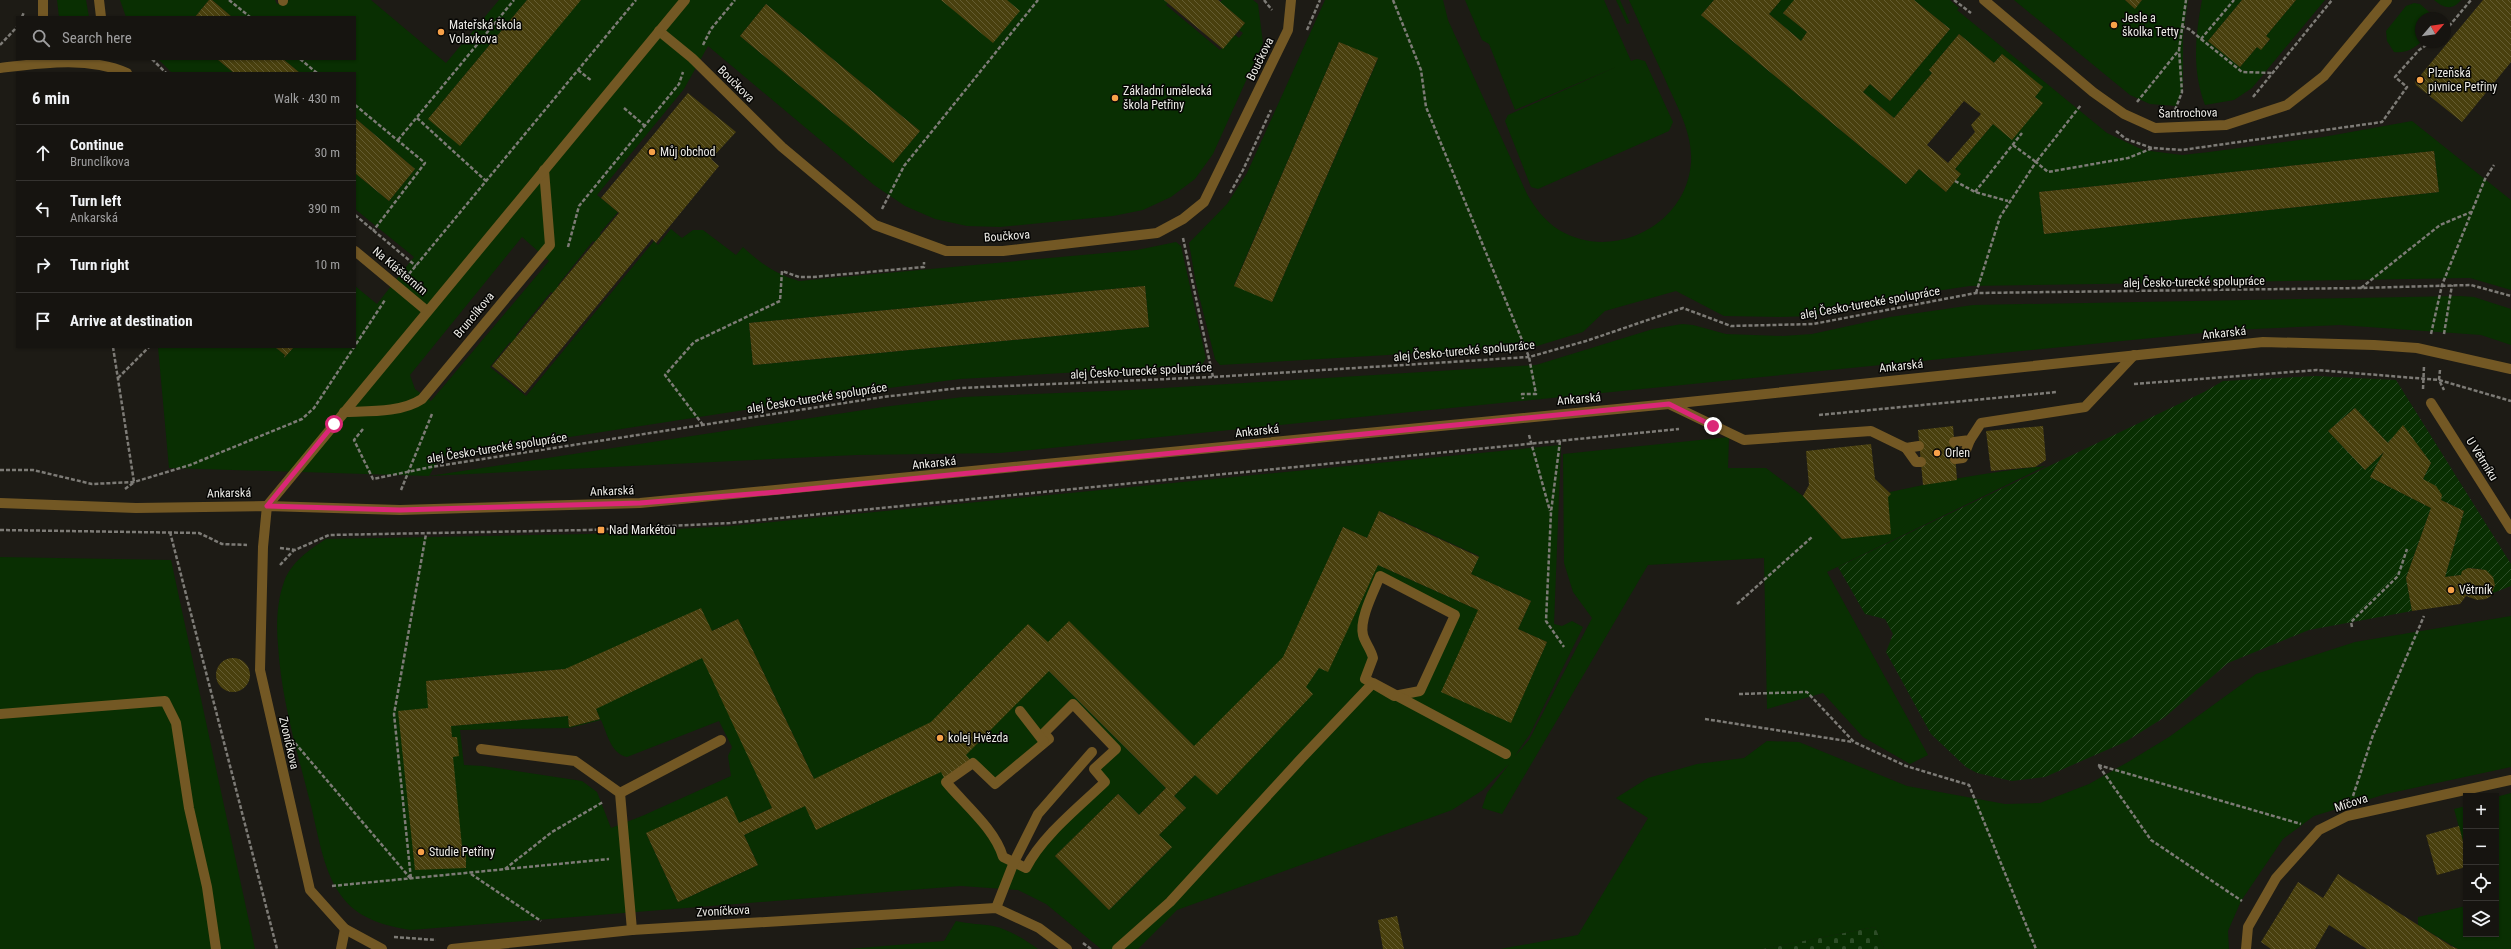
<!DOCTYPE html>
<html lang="en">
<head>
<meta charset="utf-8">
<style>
  body { margin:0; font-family:"Roboto Condensed",sans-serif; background:#1f1d19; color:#f1f3f6 }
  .controls { position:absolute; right:12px; bottom:12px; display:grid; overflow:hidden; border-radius:0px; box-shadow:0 1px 3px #0004 }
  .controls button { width:36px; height:36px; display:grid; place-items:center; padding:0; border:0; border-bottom:1px solid #353330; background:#161410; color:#f1f3f6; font:20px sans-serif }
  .compass { position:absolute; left:2415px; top:12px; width:36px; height:36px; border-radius:50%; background:#161410; box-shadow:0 1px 3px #0004; rotate:61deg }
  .stop { position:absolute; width:12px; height:12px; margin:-9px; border:3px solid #db2777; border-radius:50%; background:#fff }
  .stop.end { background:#db2777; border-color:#fff; box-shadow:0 1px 4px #0008 }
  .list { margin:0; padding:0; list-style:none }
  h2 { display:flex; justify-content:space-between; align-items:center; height:52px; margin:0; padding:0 16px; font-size:17px }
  h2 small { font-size:13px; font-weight:400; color:#9e9e9f }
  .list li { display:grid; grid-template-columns:26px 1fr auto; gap:12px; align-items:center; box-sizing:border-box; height:56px; padding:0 16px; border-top:1px solid #353330 }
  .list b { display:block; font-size:15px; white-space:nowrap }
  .list p { margin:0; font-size:13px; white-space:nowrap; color:#9e9e9f }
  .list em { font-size:13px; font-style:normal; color:#9e9e9f }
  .icon { flex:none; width:22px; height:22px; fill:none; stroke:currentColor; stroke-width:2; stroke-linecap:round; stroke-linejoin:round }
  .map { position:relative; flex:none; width:2511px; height:949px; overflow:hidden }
  .search { position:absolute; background:#161410; box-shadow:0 1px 3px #0004; left:16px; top:16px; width:340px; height:44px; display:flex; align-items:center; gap:10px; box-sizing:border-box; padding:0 14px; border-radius:0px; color:#9e9e9f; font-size:15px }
  .panel { position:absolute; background:#161410; box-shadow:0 1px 3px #0004; left:16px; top:72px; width:340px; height:276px; border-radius:0px }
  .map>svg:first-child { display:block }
  .green { fill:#092f02; fill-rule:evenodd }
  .cemetery { fill:url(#cemetery-stones) }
  .garden { fill:url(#garden-furrows) }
  .building { fill:url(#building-back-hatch); fill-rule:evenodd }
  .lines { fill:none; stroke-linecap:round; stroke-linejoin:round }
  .path { stroke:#7d7b76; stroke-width:2.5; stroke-dasharray:4 2; stroke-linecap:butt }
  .service { stroke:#735824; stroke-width:10 }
  .minor { stroke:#735824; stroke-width:10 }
  .tertiary { stroke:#735824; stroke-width:10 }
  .route { stroke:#db2777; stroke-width:5 }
  .poi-dot { fill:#f7a149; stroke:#060604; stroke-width:1.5 }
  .labels { text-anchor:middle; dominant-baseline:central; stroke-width:3; stroke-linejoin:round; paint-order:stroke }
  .poi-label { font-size:12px; fill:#edece7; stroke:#060604; text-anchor:start }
  .street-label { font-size:12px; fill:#edece7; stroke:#060604 }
</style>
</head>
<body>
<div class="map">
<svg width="2511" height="949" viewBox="0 0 2511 949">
  <defs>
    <pattern id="cemetery-stones" width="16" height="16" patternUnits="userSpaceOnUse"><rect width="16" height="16" fill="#092f02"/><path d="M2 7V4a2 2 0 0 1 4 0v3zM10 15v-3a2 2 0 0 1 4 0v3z" fill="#2d4d27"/></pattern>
    <pattern id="garden-furrows" width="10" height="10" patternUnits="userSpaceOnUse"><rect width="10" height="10" fill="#092f02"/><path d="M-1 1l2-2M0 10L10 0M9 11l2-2" fill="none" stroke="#2d4d27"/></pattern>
    <pattern id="building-back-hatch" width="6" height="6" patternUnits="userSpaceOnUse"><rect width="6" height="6" fill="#49400e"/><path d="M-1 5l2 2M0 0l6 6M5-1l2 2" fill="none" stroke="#645c31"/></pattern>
  </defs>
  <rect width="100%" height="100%" fill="#1d1b15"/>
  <g class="green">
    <path d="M57,0H86L89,17H59Z"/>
    <path d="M120,0H209L195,17H126Z"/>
    <path d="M212,0H275L277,4L290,0H371L446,63L499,0H527L428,119L581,0H1164L1168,3L1166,5L1220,50L1235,35L1239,38L1243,33L1239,30L1245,23L1220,2L1222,0H1253L1258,4L1263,43L1213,154L1195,179L1171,197L1143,210L1113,216L1000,227L967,226L935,219L905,206L874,185L708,46L684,89L597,195L618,212L600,233L601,235L595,242L593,241L558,285L559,286L553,293L551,292L516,335L517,337L512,344L510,342L490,367L526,396L654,241L658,245L671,229L682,238L693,230H703L736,255L743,247C761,264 776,274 799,281L1137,250L1176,242L1181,246L1206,358L1202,365L960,379L881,389L440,457L429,476L883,407L963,397L1131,390L1536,365L1653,329L1682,324L1693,325L1726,334L1783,336L1812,334L1890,317L1973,305L2460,296L2474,297L2511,309V345L2481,335L2340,325L2232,330L1000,453L856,455L429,476L169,468L158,347H275L285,355L284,358L294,347H355V286L377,304L414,257L355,209V173L389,201L415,169L355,118V73H300L283,59H355V17H232ZM766,4L920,131L893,163L740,36ZM522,237L549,261L431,401L415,389L410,375ZM1145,286L1149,327L753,365L749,323Z"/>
    <path d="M1325,0H1443L1448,20L1527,194C1535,208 1545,221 1559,230C1612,262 1686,226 1691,163C1693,132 1676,105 1664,77C1652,52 1641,26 1629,0H1714L1701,15L1906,184L1919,169L1946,192L1961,174L1955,169L1993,124L2012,139L2042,103L2035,97L2042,87L2002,54L1994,63L1959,34L1929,70L1932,73L1894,118L1863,92L1870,84L1890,101L1950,29L1914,0H1950L1959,8L1957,10L2107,133L2143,150L2182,155L2209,152L2323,137L2412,121L2511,200V290L2470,278L1970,286L1888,298L1810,316L1781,317L1724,316L1676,291L1605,311L1583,332L1537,346L1220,365L1215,359L1196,284L1189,243L1227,204L1247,173ZM1339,42L1378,59L1272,302L1234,285ZM2434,151L2439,192L2044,234L2039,192Z"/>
    <path d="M1465,0H1604L1631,61L1637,59L1645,61L1673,122L1669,131L1538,189L1531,187L1505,121L1508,115L1616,67L1515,110L1489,44L1482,40Z"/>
    <path d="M1616,0H1620L1630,23L1627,24Z"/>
    <path d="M1781,0H1795L1783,13L1807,32L1801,41L1769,14Z"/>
    <path d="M2014,0H2125L2135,8L2142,0H2188L2183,35V87L2176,106L2150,104L2130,95Z"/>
    <path d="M2202,0H2242L2208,41L2240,67L2257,47L2261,49L2270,40L2266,36L2296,0H2325L2252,88L2234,100L2205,105C2192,71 2195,36 2202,0Z"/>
    <path d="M2434,0H2461C2452,11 2444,8 2434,0Z"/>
    <path d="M2414,3L2420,4L2436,18H2421V42C2412,50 2406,53 2394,52L2387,41L2386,31L2406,6Z"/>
    <path d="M158,59H217L234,73H172Z"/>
    <path d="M1729,437L1728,468H1766L1803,496L1841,538L1860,536L1890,492C1941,481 1993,471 2046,466L1827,572L1928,755L1910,764L1863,737L1823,693L1767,709L1764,558L1648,565L1502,814L1482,808L1487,793L1509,764L1483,790L1452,810L1177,910L1138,949H1101L1046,904L1018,890L961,886L411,930C384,926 356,918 340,894C322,868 318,832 310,802C297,751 281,698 278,645C276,625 277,601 284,582C291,562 309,550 326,539L588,534L731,526L1561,445L1554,624L1562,626L1572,621L1583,627L1530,734L1515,756L1529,740L1592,618L1573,592L1564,563L1563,454ZM1380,511L1479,556L1471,574L1531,601L1518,629L1547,642L1511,722L1478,610L1378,565L1286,653L1343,527L1367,538ZM1380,576L1454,615L1420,691L1394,696L1366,679L1372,651L1364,622ZM738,619L814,779L804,806L744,835L758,865L678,902L646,833L739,823L772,808L720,649L712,631ZM1069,622L1194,746L1195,775L1174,796L1186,808L1159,835L1171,848L1109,910L1055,856L1118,794L1139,815L1166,788L1049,671ZM565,669L596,709L600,719L569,727L568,716L451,726L426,681ZM1073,704L1115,749L1094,769L1104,782L1026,868L1003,857L946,781L973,763L995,784L1049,739L1044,733ZM601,720C607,733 611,754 627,757L719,721L732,747L728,756L731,776L642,816L611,828L597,792L582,781L483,766L464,765L460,730L569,728Z"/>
    <path d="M0,557L171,560L255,949H0Z"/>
    <path d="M2511,616V767L2386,794L2314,816L2283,839L2241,901L2228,931L2229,949H1884L1875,927L1763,949H1500L1578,935L1648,818L1616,798L1648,778L1697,764L1744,758L1767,741L1799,742L1907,786L2005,804L2040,803L2089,784L2128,762L2169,737L2256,674L2355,642Z"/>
    <path d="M2511,793V949H2458L2418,925V917L2466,906V934H2496V797Z"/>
    <path d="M2466,806V853L2454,809Z"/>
    <path d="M956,921C969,924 981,924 993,926C1008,929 1026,940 1038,949H848L944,941Z"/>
  </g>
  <path class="cemetery" d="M1875,927L1884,949H1763Z"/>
  <path class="garden" d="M2316,376L2396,380L2511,564V586L2493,593V577L2481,569L2468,568L2461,575L2445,577L2464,511L2441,500L2423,479L2431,463L2403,426L2388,443L2355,408L2328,431L2365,470L2384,452L2370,477L2431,508L2406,578L2412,611L2309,630L2228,663L2165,717L2125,742L2045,777L2012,781L1977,773L1966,767L1931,734L1886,652L1893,634L1885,619L1865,614L1838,567L2204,392L2223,381Z"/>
  <g class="building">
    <path d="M209,0H212L232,17H195Z"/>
    <path d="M527,0H581L460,146L428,119Z"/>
    <path d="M941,0H1007L1020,11L993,43Z"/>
    <path d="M1164,0H1218L1245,23L1223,49Z"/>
    <path d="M1714,0H1781L1769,14L1801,41L1807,32L1783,13L1794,0H1914L1950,29L1890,101L1870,84L1863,92L1894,118L1932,73L1929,70L1959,34L1994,63L2002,54L2043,87L2035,97L2043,103L2012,140L1993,124L1955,169L1961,174L1946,192L1919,169L1906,184L1701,15ZM1964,101L1981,114L1971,125L1975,132L1948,163L1927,145Z"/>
    <path d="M2125,0H2142L2135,9Z"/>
    <path d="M2242,0H2296L2266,36L2270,39L2261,50L2257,47L2240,67L2208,41Z"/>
    <path d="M2483,0H2511V62L2462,122L2416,85L2415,82Z"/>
    <path d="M766,4L920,131L893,163L740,36Z"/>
    <path d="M1339,42L1378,58L1272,302L1234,286Z"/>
    <path d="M217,59H283L300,73H234Z"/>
    <path d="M688,93L736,132L711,159L719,166L656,243L652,239L525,393L492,366L619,213L601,198Z"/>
    <path d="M355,118L415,169L389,201L355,173Z"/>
    <path d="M2434,151L2439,192L2044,234L2039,192Z"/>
    <path d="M1145,286L1149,327L753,365L749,323Z"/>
    <path d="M275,347H294L284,358L285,355Z"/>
    <path d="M2355,408L2388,443L2403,425L2431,463L2423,479L2436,486L2442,495L2441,500L2464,511L2445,577L2461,575L2462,571L2468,568L2486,570L2493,577L2495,585L2491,596L2486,599L2477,600L2466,596L2460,604L2412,611L2406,578L2431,508L2370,477L2384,452L2365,470L2328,431Z"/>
    <path d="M1953,426L1957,480L1923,485L1918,430Z"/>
    <path d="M2043,426L2046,460L2035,467L1991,471L1986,431Z"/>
    <path d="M1871,444L1875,479L1891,494L1888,497L1891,534L1842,539L1803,496L1809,485L1806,451Z"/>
    <path d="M1379,511L1479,557L1471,574L1531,601L1518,629L1547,642L1511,723L1441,692L1478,610L1378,565L1328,672L1319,668L1306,687L1313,694L1217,795L1195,775L1174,796L1186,808L1159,835L1172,847L1109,910L1055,856L1118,794L1139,815L1166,788L1049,671L966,755L973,763L946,782L941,772L816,830L805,806L744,835L758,865L678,902L646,833L727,796L739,823L772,808L702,658L596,709L600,719L569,727L568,716L451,726L452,737H457L459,756L453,757L463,856L466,855V868L415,870L398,711L428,708L426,681L565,669L701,608L712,631L738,619L814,779L931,722L1028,624L1048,642L1069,621L1194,746L1283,657L1343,527L1367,538Z"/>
    <circle cx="233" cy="675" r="17"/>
    <path d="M2459,826L2466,853V867L2437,875L2426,835Z"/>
    <path d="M2338,874L2451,946L2458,949H2367L2329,925L2315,949H2271L2261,942L2298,882L2323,898Z"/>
    <path d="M1397,916L1404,949H1383L1378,920Z"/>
  </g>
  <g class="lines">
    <g class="path">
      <path d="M229,0L250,17"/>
      <path d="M1264,0L1272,10"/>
      <path d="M1393,0L1421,70L1426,107L1529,357L1536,394H1522L1523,399"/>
      <path d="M1954,0L1971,13"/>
      <path d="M22,17L24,12"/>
      <path d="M2181,26L2189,29L2201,39L2234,0"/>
      <path d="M1307,30L1320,0"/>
      <path d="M2445,31L2471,0"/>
      <path d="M2201,39L2242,72L2273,73"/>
      <path d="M0,45L17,27"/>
      <path d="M703,45L711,29L735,0"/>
      <path d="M152,59L166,73"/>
      <path d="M300,59L317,73"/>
      <path d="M578,70L592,81"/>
      <path d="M2253,97L2332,0"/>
      <path d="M2137,102L2179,50L2186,0"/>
      <path d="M355,105L425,163L373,231"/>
      <path d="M624,108L645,126"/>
      <path d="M2175,110L2182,92L2179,50"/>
      <path d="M417,118L486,181"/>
      <path d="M2116,131L2126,139L2152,148"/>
      <path d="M398,140L514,0"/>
      <path d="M2013,145L2036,162L2081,105"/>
      <path d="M1955,181L1975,192L2008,201"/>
      <path d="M1975,192L2022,133"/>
      <path d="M1230,193L1243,170L1271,110"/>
      <path d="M882,209L904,166L1038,0"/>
      <path d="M355,215L416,266"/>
      <path d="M1183,238L1213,377"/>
      <path d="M568,247L579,206L679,84L683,72"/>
      <path d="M409,274L636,0"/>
      <path d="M2361,288L2440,225L2471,212"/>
      <path d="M1976,293L2000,217L2036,162L2048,172L2128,158L2153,148L2182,150L2382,122L2407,87L2395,77L2419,50L2431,42"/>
      <path d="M2431,334L2442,285L2485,179L2494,165"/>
      <path d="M2444,334L2452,285"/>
      <path d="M113,347L134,482"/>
      <path d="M2440,370L2439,380L2444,390"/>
      <path d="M118,378L149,347"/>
      <path d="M2134,384L2317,370L2439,380L2511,401"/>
      <path d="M2423,389L2424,366"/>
      <path d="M1819,415L2057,392"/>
      <path d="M703,425L665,375L694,342L780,301L782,271L799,277H813L924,267V262"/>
      <path d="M363,429L354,440L373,479L431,467L883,397L960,388L1213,377L1529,357L1586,341L1683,308L1731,326L1813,324L1976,293L2360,288L2471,285L2511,296"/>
      <path d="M1529,435L1550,511"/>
      <path d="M1560,441L1551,512L1546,621L1564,647"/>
      <path d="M0,470H33L92,484L134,482L190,465L302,419L314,408L385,300"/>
      <path d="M125,489L133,483"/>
      <path d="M401,490L432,414"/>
      <path d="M0,530L199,533L222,544L247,545"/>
      <path d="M170,532L277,949"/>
      <path d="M280,548L295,550L329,535L588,530L730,523L1679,429"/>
      <path d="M280,565L294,550"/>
      <path d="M1737,604L1812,537"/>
      <path d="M2352,627L2351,622L2398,576L2407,549"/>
      <path d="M1739,694L1807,692L1854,742L1906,766L1969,785L2036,949"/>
      <path d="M1705,719L1853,742"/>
      <path d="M295,743L411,879L394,714L426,534"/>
      <path d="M2098,765L2301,824"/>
      <path d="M2099,766L2151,840L2242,901"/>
      <path d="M2353,796L2373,735L2424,616"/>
      <path d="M505,869L552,832L603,802"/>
      <path d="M471,874L541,921"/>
      <path d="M332,886L609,859"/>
      <path d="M394,937L436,940"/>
      <path d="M1083,943L1091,949"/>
    </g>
    <g class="service">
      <path d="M2431,403L2511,529"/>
      <path d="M1669,404L1744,440L1871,431L1906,448L1919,446"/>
      <path d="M344,412C368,411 401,413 422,399L550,245L544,170"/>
      <path d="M1954,442L1970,440L1981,423L2085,407L2134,355"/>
      <path d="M1906,448L1916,462H1921"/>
      <path d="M1955,459L1963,458L1970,440"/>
      <path d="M1380,576L1455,615L1420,691L1394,696L1365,679L1373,658C1371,649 1365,643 1363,635C1359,619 1374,591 1380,576Z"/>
      <path d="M1073,704L1116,749L1094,769L1105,782C1079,807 1042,836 1026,868L1003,857C995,829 964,804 946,782L973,763L995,784L1049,739L1044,733Z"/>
      <path d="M1020,711L1044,742"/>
      <path d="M0,714L165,701L176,723L189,808L207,887L216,949"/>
      <path d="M481,749L575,761L620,793L632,930"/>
      <path d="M620,793L721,740"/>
      <path d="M996,908L1014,862L1038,814L1092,752"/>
      <path d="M341,949L345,929"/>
      <path d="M1117,949L1170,902L1299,761L1373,683L1506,754"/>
      <path d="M2246,949L2248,927L2276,878L2319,830L2347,816L2511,780"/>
    </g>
    <g class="minor">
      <path d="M43,0V17"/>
      <path d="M99,0L101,17"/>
      <path d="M283,0V1"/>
      <path d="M1984,0L2093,92L2124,114L2155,128L2226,125L2287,105L2324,76L2387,0"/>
      <path d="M659,31L692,58L782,147L875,225L946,251H1003L1157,233L1183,219L1204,202L1288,30L1291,0"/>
      <path d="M0,68C42,63 88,56 127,73"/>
      <path d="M355,251L427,311"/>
      <path d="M382,949L345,929L310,890L260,670L263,547L267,506L685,0"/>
      <path d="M452,949L632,930L996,908L1039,928L1067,949"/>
    </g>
    <path class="tertiary" d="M0,503L136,508L267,506L400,510L640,503L1669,404L2263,342L2374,345L2417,348L2511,369"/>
  </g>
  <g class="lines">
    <path class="route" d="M334,424L267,506L400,510L640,503L777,492L1669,404L1713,426"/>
  </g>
  <g class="poi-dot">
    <circle cx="2114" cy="25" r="4"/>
    <circle cx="441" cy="32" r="4"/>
    <circle cx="2420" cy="80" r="4"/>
    <circle cx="1115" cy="98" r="4"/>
    <circle cx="652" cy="152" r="4"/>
    <circle cx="1937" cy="453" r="4"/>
    <rect x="597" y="526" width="8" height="8" rx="2"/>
    <circle cx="2451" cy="590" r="4"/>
    <circle cx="940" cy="738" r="4"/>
    <circle cx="421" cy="852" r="4"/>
  </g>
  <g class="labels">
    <g class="poi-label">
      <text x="2122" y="18">Jesle a<tspan x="2122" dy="14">školka Tetty</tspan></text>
      <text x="449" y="25">Mateřská škola<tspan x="449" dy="14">Volavkova</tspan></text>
      <text x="2428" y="73">Plzeňská<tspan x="2428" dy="14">pivnice Petřiny</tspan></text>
      <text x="1123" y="91">Základní umělecká<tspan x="1123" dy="14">škola Petřiny</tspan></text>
      <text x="660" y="152">Můj obchod</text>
      <text x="1945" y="453">Orlen</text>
      <text x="609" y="530">Nad Markétou</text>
      <text x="2459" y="590">Větrník</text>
      <text x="948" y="738">kolej Hvězda</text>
      <text x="429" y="852">Studie Petřiny</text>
    </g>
    <g class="street-label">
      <text transform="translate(1260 59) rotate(-64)">Boučkova</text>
      <text transform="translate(736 84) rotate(45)">Boučkova</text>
      <text transform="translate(2188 113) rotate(-1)">Šantrochova</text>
      <text transform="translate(1007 236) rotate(-4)">Boučkova</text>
      <text transform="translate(400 271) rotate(40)">Na Klášterním</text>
      <text transform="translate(2194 282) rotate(-1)">alej Česko-turecké spolupráce</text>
      <text transform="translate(1870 303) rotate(-10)">alej Česko-turecké spolupráce</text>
      <text transform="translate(474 315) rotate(-50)">Brunclíkova</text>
      <text transform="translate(2224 333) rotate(-6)">Ankarská</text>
      <text transform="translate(1464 351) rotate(-5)">alej Česko-turecké spolupráce</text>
      <text transform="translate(1901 366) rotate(-6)">Ankarská</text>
      <text transform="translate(1141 371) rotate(-3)">alej Česko-turecké spolupráce</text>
      <text transform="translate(817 398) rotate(-9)">alej Česko-turecké spolupráce</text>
      <text transform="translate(1579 399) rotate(-5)">Ankarská</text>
      <text transform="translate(1257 431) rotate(-6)">Ankarská</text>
      <text transform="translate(497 448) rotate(-9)">alej Česko-turecké spolupráce</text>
      <text transform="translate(2482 459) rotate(58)">U Větrníku</text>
      <text transform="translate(934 463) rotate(-6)">Ankarská</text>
      <text transform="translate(612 491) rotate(-2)">Ankarská</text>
      <text transform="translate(229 493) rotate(-1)">Ankarská</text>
      <text transform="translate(289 743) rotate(77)">Zvoníčkova</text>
      <text transform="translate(2351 803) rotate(-18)">Míčova</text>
      <text transform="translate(723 911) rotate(-3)">Zvoníčkova</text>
    </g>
  </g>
</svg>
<div class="controls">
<button>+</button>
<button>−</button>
<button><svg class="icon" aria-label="locate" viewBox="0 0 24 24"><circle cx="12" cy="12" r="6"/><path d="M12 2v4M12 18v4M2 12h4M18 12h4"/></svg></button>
<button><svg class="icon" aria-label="layers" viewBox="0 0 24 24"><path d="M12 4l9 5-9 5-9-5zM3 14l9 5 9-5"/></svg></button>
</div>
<svg class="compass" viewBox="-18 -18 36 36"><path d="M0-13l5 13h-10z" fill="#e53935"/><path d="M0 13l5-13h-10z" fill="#9e9e9f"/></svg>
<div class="stop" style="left:334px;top:424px"></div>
<div class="stop end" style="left:1713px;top:426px"></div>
<div class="search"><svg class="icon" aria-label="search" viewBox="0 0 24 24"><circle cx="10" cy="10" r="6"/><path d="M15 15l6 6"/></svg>Search here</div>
<section class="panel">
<h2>6 min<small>Walk · 430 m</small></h2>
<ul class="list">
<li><svg class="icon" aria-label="ahead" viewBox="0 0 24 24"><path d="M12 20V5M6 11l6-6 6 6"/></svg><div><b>Continue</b><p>Brunclíkova</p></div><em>30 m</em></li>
<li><svg class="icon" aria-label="left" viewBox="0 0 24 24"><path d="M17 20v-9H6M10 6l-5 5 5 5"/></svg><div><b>Turn left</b><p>Ankarská</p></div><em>390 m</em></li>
<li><svg class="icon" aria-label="right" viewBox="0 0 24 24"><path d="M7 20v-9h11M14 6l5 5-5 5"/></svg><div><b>Turn right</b></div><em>10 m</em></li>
<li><svg class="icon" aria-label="arrive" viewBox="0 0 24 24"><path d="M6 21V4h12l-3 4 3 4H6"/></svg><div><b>Arrive at destination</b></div></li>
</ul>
</section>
</div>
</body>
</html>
